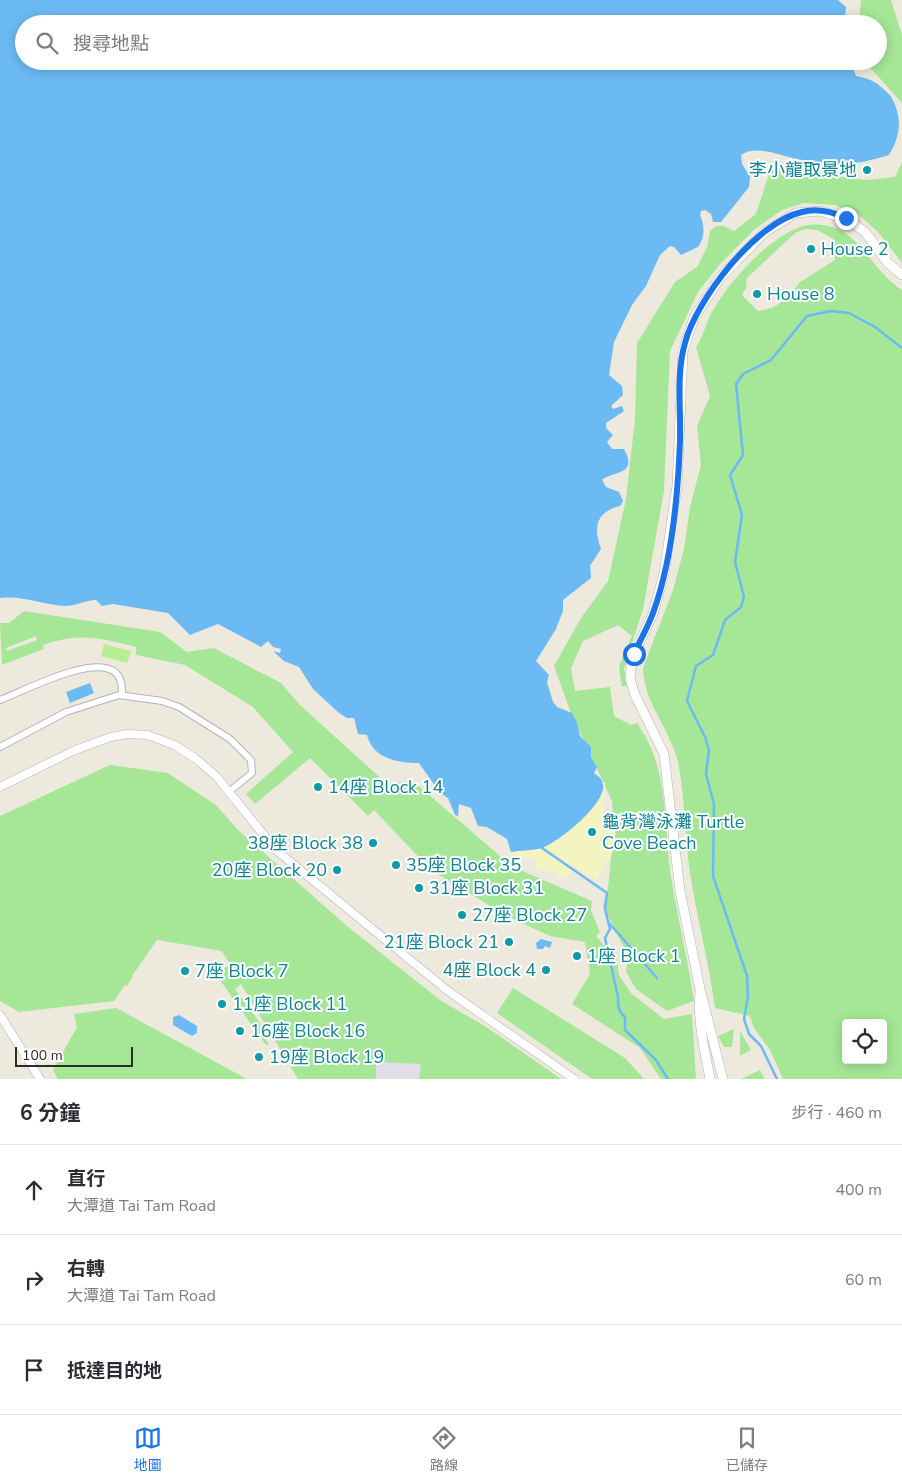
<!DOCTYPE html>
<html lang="zh-TW">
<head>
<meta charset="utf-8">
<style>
  body { margin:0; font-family:"Nunito Sans","Noto Sans TC",sans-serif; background:#f2f2f3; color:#2b2b33 }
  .controls { position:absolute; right:15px; bottom:15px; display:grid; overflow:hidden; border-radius:5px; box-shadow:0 2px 12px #0003 }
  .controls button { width:45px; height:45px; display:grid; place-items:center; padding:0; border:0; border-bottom:1px solid #e1e1e2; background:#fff; color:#2b2b33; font:25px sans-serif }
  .scale { position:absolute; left:15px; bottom:12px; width:118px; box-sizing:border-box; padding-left:5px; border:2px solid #2c2c2c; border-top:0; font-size:14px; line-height:18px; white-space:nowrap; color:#2c2c2c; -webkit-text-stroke:4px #fff; paint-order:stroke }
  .stop { position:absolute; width:15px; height:15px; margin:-11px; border:4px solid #1a73e8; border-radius:50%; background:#fff }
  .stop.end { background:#1a73e8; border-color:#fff; box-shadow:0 1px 5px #0008 }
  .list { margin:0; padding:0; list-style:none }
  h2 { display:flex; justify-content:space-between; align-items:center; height:65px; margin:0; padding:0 20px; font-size:21px }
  h2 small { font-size:16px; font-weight:400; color:#7c7c81 }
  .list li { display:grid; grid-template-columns:32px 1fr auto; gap:15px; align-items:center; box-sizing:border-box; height:90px; padding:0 20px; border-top:1px solid #e1e1e2 }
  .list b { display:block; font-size:19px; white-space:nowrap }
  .list p { margin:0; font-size:16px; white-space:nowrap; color:#7c7c81 }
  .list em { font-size:16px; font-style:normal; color:#7c7c81 }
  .icon { flex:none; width:28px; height:28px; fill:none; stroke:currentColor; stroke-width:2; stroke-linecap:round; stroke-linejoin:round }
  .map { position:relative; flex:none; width:902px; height:1079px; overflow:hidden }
  .search { position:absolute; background:#fff; box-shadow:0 2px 12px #0003; left:15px; right:15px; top:15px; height:55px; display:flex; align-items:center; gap:12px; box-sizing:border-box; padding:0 18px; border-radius:28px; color:#7c7c81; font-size:19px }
  .sheet { height:335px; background:#fff }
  nav { display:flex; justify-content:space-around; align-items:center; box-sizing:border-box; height:70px; border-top:1px solid #e1e1e2; background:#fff; font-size:14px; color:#7c7c81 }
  nav a { display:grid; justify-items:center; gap:2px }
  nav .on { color:#1a73e8 }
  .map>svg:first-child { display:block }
  .industrial { fill:#e2dee6 }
  .green { fill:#a5e797; fill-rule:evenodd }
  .sand { fill:#f3f4bf }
  .pitch { fill:#b8ee93 }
  .water { fill:#6cbaf4 }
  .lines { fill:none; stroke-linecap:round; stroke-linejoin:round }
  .stream { stroke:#6cbaf4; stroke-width:2.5 }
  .minor-casing { stroke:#b1b2c0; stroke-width:8 }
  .tertiary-casing { stroke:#b1b2c0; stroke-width:9 }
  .secondary-casing { stroke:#b1b2c0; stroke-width:10 }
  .minor { stroke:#fff; stroke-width:6 }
  .tertiary { stroke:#fff; stroke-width:8 }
  .secondary { stroke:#fff; stroke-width:9 }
  .route { stroke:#1a73e8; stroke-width:6 }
  .culture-dot { fill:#0f9aa8; stroke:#fff; stroke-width:2 }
  .labels { text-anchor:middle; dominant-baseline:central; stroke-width:4; stroke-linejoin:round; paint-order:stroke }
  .culture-label { font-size:18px; fill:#0d838f; stroke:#fff; text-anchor:start }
</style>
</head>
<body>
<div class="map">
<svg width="902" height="1079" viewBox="0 0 902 1079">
  <rect width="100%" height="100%" fill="#eee9dd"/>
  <path class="industrial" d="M396,1048L434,1062L438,1079H346Z"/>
  <g class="green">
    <path d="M861,0H891L902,35V103L864,61H878V24H859Z"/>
    <path d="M902,162V263L878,232L859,215L835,205L804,203L782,210L755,229L721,263L698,292L670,351L664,491L643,609L624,669L628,685L622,687L619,666L632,636L618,625L583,641L571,668L575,691L610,687L614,716L631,725L637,723C670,769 663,823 671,877C678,919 688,960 694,1001L667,1011L636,989L626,972L628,955L603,906L608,888L614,829L612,801L571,713L554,666L581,618L608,581L626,499L635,419L637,343L675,282L697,267L707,247L710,231L716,226H724L734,231L756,214L769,174L774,169L868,180L895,177Z"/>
    <path d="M807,225C858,219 867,268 902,290V1079H783L770,1050L754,1028L750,1016L715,1008C709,963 697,918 690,873C685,838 685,802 679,767C673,732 643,703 643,668L673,590L684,549L690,507L701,465L697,426L710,396L696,347C703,337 706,323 712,312C729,281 772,233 807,225ZM805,229L817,230L835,240V260L800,282L787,299L772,308L758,311L742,295L746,288L747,278L795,233ZM846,1023H883V1060H846Z"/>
    <path d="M24,611L160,632L187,652L214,648L281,683L300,705L386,783L414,782L513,867L592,901L591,910L600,932L596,936L617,960L619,975L631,993L664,1019L692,1014L696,1079H661L640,1048L572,1004L590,974L585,942L550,936L507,916L431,870L374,810L368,816L310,758L255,804L246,794L293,752L253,707L185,665L136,655V647C100,638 80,632 43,645L44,649L2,665L0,623H9ZM36,636L37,640L7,651L6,648Z"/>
    <path d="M110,765L168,773L216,805L237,829L347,926L440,1000L488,1028L561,1079H419L421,1064L376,1062V1079H298L241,984L235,989L260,1023L262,1035L269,1044L266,1045L210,966L215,962L221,971L230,964L222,951L157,940L132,976L133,977L127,986L125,985L114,1001L19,1012L0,1001V816Z"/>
    <path d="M513,988L625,1058L644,1079H592L497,1013Z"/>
    <path d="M116,1008L247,1079H58L53,1070L77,1027L74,1014Z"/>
    <path d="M734,1029L732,1047H724L718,1036Z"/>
    <path d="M740,1031L751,1050L740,1056Z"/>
    <path d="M760,1070L765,1079H741Z"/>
  </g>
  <path class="sand" d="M602,781L605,783L603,827L616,829L613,851L596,881L571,865L569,876L558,877V873L535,869L536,859L518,856L512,860L511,852C521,850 532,851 542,848C560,842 608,802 602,781Z"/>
  <path class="pitch" d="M104,644L131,651L127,663L101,656Z"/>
  <g class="water">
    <path d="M0,0H838L846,7L845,17H831L829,20L831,24H24V61H850L856,76C874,80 876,82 890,95C902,115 902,133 889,155C873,160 857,164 839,164C826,163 811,162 797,159C781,156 755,144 741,155L742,164L750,177L749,187L721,222H713L711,214L705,210L701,211L700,215C705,226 705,238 698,247L681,255L674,247L670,246L660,255L646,286L632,305L614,342L609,375L622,386L623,395L611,406L613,409L622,406L624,411L606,423V428L613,435L607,442L612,449H624C639,476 611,471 602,480L606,487L619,492L623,501L620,506C596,512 593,527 601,549L590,566L591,578L563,600V611L556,629L536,661L549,675L547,682L553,702L557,707L572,713L577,723L580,736L591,747V757L597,767L594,773C598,776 603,779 603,785C606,804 559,842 542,848C532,851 521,850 511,852L507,839L487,827L478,826L471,808L459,804L458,816L455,815L448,798L440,793L419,763C398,763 373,759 367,735L358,734L354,718H347L339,713L313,689L299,667L284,661L273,651L280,653L281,649L273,647L268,641L261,647L218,624L190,635L168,613L113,604L102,606L96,600C86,600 76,606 66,606C43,605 23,595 0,598Z"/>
    <path d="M90,683L94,693L70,703L66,692Z"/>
    <path d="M541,939L552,942L550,948L545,946L543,949H537L536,943Z"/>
    <path d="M179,1015L197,1026V1033L192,1036L173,1025V1017Z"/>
  </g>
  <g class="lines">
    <g class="stream">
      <path d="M542,848L607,893L605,909L610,929L605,938L618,997C618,1006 618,1011 625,1017V1030L656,1060L668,1079"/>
      <path d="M609,923L657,978"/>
      <path d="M777,1079L761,1046L749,1034L744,1019L748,996L747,976L713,876L714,804L706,774L709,750L705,737L687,701L696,666L713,655L725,620L741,607L744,597L735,562L742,515L730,475L743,455L736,384L743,374L771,360L807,316L831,311L849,313L875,327L902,348"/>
    </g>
    <g class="minor-casing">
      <g id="minor">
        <path d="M0,700C24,691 95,653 116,673C122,679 122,687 122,695"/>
        <path d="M0,747L66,712L119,695L162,701L179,707L230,739L251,760L252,773L230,791"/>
      </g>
    </g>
    <g class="tertiary-casing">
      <g id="tertiary">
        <path d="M0,787L75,750L111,737L127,734L148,735L174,745L195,758L216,776L276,850L448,991L574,1079"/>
        <path d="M0,1015L40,1079"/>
      </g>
    </g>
    <g class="secondary-casing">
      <g id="secondary">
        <path d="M700,992C697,1020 705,1051 710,1079"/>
        <path d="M723,1079L700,989L680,891L664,754L635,695L630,679L632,658L653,614L664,574L677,486L683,351L694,318L720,278L765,232L796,213L821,211L850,221L866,233L887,262L902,275"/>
      </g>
    </g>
    <use href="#minor" class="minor"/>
    <use href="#tertiary" class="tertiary"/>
    <use href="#secondary" class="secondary"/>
  </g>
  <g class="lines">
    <path class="route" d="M634,654C640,640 648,627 653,613C672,561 678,496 680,441C681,409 676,374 685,343C696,300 756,222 802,212C816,208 833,212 846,218"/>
  </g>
  <g class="culture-dot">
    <circle cx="867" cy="170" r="5"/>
    <circle cx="811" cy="249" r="5"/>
    <circle cx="757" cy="294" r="5"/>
    <circle cx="318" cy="787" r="5"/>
    <circle cx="592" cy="832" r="5"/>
    <circle cx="373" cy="843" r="5"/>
    <circle cx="396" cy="865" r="5"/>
    <circle cx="337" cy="870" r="5"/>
    <circle cx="419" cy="888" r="5"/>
    <circle cx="462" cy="915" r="5"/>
    <circle cx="509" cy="942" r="5"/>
    <circle cx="577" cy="956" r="5"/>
    <circle cx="546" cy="970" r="5"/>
    <circle cx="185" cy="971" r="5"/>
    <circle cx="222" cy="1004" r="5"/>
    <circle cx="240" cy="1031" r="5"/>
    <circle cx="259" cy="1057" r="5"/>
  </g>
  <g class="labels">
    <g class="culture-label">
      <text x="857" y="170" text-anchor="end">李小龍取景地</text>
      <text x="821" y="249">House 2</text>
      <text x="767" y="294">House 8</text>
      <text x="328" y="787">14座 Block 14</text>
      <text x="602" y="822">龜背灣泳灘 Turtle<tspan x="602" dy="21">Cove Beach</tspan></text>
      <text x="363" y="843" text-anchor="end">38座 Block 38</text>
      <text x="406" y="865">35座 Block 35</text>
      <text x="327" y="870" text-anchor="end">20座 Block 20</text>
      <text x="429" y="888">31座 Block 31</text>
      <text x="472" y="915">27座 Block 27</text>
      <text x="499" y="942" text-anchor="end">21座 Block 21</text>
      <text x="587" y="956">1座 Block 1</text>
      <text x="536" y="970" text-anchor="end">4座 Block 4</text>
      <text x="195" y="971">7座 Block 7</text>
      <text x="232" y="1004">11座 Block 11</text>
      <text x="250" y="1031">16座 Block 16</text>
      <text x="269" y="1057">19座 Block 19</text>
    </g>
  </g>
</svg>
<div class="controls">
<button><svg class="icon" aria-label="locate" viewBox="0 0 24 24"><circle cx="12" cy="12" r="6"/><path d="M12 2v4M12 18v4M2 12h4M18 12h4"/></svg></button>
</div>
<div class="scale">100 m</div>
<div class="stop" style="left:634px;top:654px"></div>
<div class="stop end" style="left:846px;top:218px"></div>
<div class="search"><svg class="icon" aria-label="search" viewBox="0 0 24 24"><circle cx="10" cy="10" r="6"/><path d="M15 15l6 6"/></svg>搜尋地點</div>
</div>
<section class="sheet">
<h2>6 分鐘<small>步行 · 460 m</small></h2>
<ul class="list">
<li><svg class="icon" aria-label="ahead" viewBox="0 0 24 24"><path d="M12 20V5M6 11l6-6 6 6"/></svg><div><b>直行</b><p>大潭道 Tai Tam Road</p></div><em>400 m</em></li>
<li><svg class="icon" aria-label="right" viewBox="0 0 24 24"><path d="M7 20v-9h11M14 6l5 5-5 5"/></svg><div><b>右轉</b><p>大潭道 Tai Tam Road</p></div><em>60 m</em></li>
<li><svg class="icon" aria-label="arrive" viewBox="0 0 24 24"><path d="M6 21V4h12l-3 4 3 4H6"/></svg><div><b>抵達目的地</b></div></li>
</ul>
</section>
<nav>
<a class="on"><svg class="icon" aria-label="map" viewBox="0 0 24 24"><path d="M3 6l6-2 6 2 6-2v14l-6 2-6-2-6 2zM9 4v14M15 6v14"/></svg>地圖</a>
<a><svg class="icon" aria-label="directions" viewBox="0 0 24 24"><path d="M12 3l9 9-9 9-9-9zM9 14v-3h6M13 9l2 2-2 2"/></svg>路線</a>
<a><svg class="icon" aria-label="saved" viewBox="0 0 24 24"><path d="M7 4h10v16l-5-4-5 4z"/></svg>已儲存</a>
</nav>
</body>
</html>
